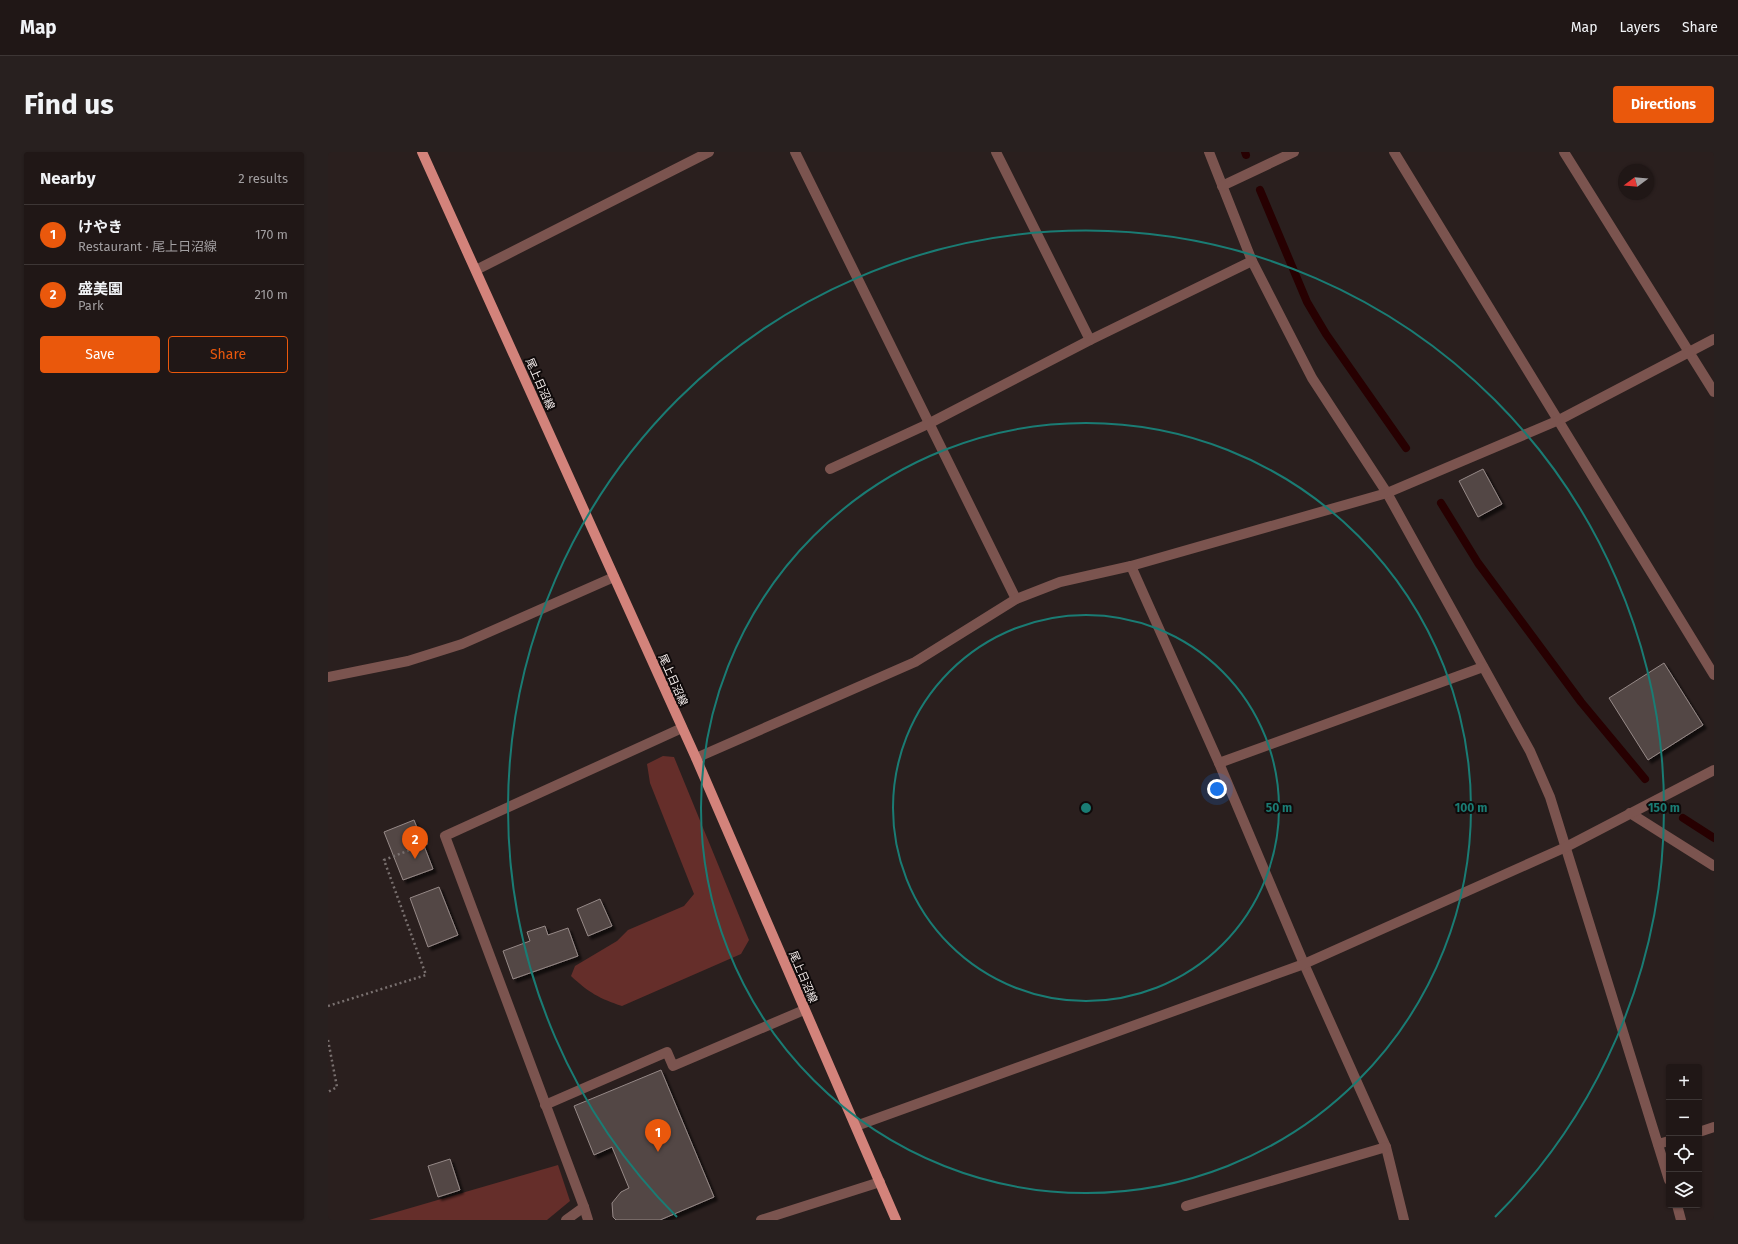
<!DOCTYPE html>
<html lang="en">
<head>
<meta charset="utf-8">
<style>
  body { margin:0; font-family:"Fira Sans","Noto Sans JP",sans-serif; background:#28201f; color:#f1f3f6 }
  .controls { position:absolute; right:12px; bottom:12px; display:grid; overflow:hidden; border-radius:4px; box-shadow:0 1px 3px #0004 }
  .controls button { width:36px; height:36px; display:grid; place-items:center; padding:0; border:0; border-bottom:1px solid #3d3635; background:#201716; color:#f1f3f6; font:20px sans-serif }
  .compass { position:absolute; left:1290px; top:12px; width:36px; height:36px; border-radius:50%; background:#201716; box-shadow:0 1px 3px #0004; rotate:254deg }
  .you { position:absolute; left:889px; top:637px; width:14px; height:14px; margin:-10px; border:3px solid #fff; border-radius:50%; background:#1a73e8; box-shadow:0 0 0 6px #1a73e833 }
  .badge { display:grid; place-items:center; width:26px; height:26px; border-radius:50%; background:#ea580c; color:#fff; font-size:13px; font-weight:700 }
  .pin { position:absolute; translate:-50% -33px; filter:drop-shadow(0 1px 2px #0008) }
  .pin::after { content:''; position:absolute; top:21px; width:14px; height:12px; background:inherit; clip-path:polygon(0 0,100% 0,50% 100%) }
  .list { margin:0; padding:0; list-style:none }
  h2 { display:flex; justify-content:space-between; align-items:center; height:52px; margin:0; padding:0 16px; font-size:17px }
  h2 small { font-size:13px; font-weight:400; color:#a29fa1 }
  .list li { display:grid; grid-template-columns:26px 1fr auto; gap:12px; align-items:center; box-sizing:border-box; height:60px; padding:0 16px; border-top:1px solid #3d3635 }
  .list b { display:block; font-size:15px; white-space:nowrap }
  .list p { margin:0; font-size:13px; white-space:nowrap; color:#a29fa1 }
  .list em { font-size:13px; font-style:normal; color:#a29fa1 }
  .actions { display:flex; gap:8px; padding:12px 16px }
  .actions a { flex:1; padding:9px 0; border:1px solid #ea580c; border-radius:4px; text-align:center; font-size:14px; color:#ea580c }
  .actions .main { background:#ea580c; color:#fff }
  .icon { flex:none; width:22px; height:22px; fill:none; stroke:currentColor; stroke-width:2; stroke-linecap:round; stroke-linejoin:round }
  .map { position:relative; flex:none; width:1386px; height:1068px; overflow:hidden; border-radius:4px }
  header { display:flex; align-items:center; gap:24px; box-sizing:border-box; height:56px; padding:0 20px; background:#201716; border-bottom:1px solid #3d3635 }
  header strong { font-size:19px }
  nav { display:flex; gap:22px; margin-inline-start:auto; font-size:14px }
  .intro { display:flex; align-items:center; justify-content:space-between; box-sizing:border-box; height:96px; padding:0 24px }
  h1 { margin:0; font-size:28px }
  .button { padding:10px 18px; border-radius:4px; background:#ea580c; color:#fff; font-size:14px; font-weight:700 }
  main { display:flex; gap:24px; padding:0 24px }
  aside { flex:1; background:#201716; border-radius:4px; box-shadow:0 1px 3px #0004 }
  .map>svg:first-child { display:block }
  .green { fill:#652e2a }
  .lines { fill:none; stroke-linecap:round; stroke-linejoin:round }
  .stream { stroke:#270001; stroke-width:8 }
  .building { fill:#534745; stroke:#968987; filter:url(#shadow) }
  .path { stroke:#79706f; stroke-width:2.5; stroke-dasharray:2 3; stroke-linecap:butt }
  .minor { stroke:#7b544f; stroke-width:10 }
  .major { stroke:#d3837b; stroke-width:10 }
  .ring { fill:none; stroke:#1a7c74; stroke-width:2 }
  .labels { text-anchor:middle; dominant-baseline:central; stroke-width:4; stroke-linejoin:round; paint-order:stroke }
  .street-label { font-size:11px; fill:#f3ebea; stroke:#0f0a0a }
  .centre { fill:#1a7c74; stroke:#0f0a0a; stroke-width:2 }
  .ring-label { font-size:12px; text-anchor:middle; font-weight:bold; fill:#1a7c74; stroke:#0f0a0a; stroke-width:4; stroke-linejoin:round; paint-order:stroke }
</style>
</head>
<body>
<header>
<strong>Map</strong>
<nav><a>Map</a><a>Layers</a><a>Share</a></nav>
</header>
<div class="intro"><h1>Find us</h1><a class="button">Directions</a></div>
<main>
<aside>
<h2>Nearby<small>2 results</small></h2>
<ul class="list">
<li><span class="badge">1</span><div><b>けやき</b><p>Restaurant · 尾上日沼線</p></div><em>170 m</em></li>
<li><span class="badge">2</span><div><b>盛美園</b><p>Park</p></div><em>210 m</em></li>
</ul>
<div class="actions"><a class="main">Save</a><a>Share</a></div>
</aside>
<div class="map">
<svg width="1386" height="1068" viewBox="0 0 1386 1068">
  <defs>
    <filter id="shadow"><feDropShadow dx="3.5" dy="3.5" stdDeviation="1" flood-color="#0009"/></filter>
  </defs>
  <rect width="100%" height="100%" fill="#2a1f1e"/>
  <g class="green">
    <path d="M335,604L346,605L421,788L413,802L294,854C272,847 260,840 243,824L247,814L289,789L300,778L356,754L366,742L322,631L319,612Z"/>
    <path d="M230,1013L242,1049L219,1068H41Z"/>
  </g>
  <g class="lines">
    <g class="stream">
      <path d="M917,0L918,3"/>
      <path d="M932,38L979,150L998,182L1078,296"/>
      <path d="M1113,351L1150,411L1253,550L1317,627"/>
      <path d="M1355,666L1386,686"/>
    </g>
  </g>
  <g class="building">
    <path d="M1155,317L1174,352L1150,365L1131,329Z"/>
    <path d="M1336,511L1375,573L1320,608L1281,546Z"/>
    <path d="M86,668L105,717L75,728L56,680Z"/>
    <path d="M111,735L130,783L100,795L82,746Z"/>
    <path d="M272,747L284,774L260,784L249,757Z"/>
    <path d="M217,774L220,783L240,776L250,804L185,827L175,799L202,789L199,780Z"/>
    <path d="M333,918L386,1045L332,1068H288L285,1065L284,1051L293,1040L301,1036L284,995L266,1003L246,954Z"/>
    <path d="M122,1007L132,1038L110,1045L100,1014Z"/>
  </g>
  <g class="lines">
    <g class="path">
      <path d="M0,854L98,823L56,708L100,691"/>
      <path d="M0,888L9,935L0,940"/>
    </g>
    <g class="minor">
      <path d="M467,0L688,447"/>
      <path d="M668,0L762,188"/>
      <path d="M881,0L924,109L984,226L1059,341L1202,599L1222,645L1341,1028"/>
      <path d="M1066,0L1386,523"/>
      <path d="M1236,0L1386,240"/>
      <path d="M894,34L966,0"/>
      <path d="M148,118L381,0"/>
      <path d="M502,317L600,272L762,188L924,109"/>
      <path d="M803,414L891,611L976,812L1058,995L1076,1068"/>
      <path d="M0,525L80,509L134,492L286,425"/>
      <path d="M368,606L587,510L688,447L732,430L803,414L1059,341L1231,268L1386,187"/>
      <path d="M891,611L1155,515"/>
      <path d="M1302,661L1386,714"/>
      <path d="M217,953L339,900L345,914L476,858"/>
      <path d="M528,974L976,812L1238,695L1386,618"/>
      <path d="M1371,980L1386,975"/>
      <path d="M1330,992L1341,989"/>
      <path d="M1349,1053L1353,1068"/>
      <path d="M858,1054L1058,995"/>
      <path d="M256,1055L260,1068"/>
      <path d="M238,1068L256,1055L117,684L354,576"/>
      <path d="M433,1068L552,1030"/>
    </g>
    <path class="major" d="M94,0L368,606L568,1068"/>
  </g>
  <g class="ring">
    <circle cx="758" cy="656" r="193"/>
    <circle cx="758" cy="656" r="385"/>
    <path d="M349 1065A578 578 0 1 1 1167 1065"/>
  </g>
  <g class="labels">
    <g class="street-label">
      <text transform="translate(212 232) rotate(66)">尾上日沼線</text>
      <text transform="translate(345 528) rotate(66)">尾上日沼線</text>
      <text transform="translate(475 825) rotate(67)">尾上日沼線</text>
    </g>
  </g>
  <circle cx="758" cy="656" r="6" class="centre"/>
  <g class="ring-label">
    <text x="951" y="660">50 m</text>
    <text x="1143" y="660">100 m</text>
    <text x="1336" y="660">150 m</text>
  </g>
</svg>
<div class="controls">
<button>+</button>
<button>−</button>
<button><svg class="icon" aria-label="locate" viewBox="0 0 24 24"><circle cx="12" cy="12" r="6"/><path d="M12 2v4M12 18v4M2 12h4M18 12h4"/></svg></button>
<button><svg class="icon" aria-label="layers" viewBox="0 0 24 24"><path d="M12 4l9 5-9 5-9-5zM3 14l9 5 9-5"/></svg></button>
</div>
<svg class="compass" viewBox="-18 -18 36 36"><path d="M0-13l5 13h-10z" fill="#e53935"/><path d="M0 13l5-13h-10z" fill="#a29fa1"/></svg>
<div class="you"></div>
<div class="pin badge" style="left:330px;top:1000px">1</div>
<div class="pin badge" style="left:87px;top:707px">2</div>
</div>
</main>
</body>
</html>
